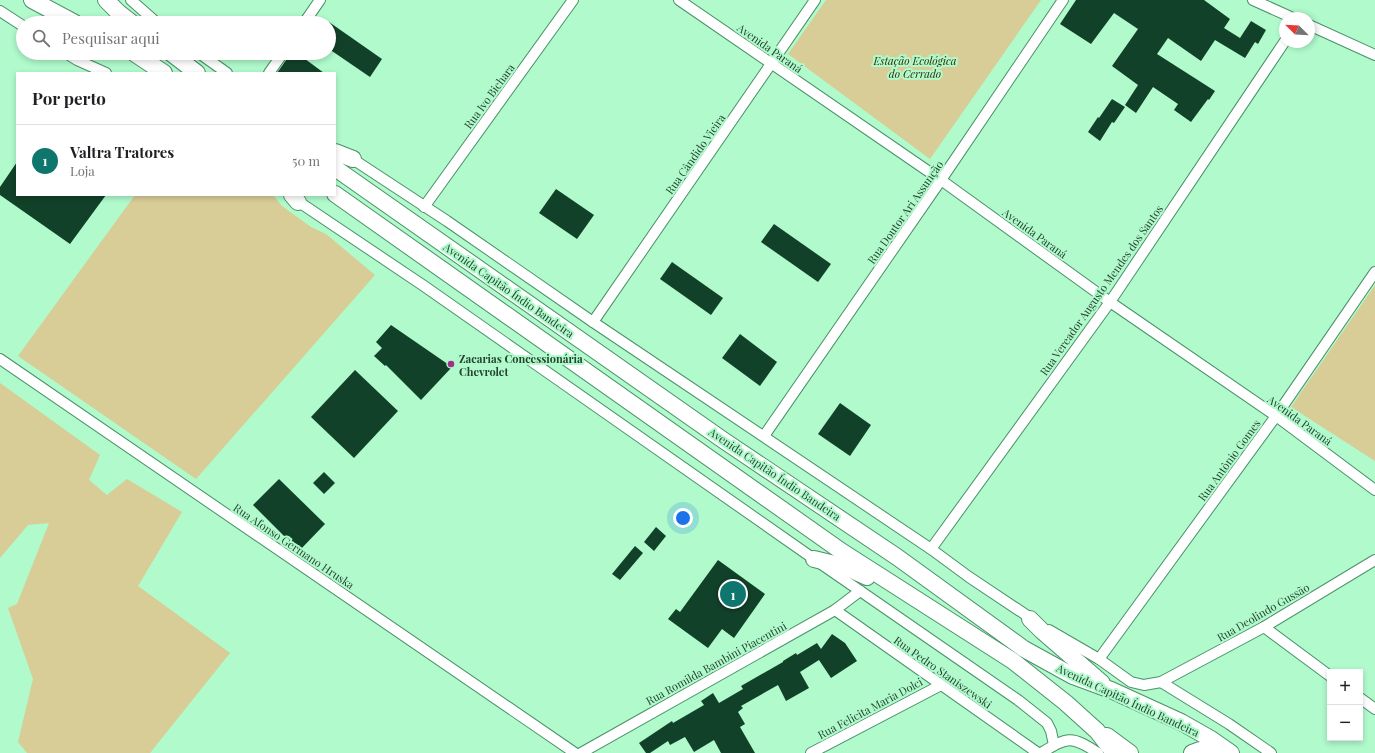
<!DOCTYPE html>
<html lang="pt">
<head>
<meta charset="utf-8">
<style>
  body { margin:0; font-family:"Playfair Display",serif; background:#f2f2f2; color:#202124 }
  .controls { position:absolute; right:12px; bottom:12px; display:grid; overflow:hidden; border-radius:0px; box-shadow:0 2px 6px #0003 }
  .controls button { width:36px; height:36px; display:grid; place-items:center; padding:0; border:0; border-bottom:1px solid #e0e0e0; background:#fff; color:#202124; font:20px sans-serif }
  .compass { position:absolute; left:1279px; top:12px; width:36px; height:36px; border-radius:50%; background:#fff; box-shadow:0 2px 6px #0003; rotate:294deg }
  .you { position:absolute; left:683px; top:518px; width:14px; height:14px; margin:-10px; border:3px solid #fff; border-radius:50%; background:#1a73e8; box-shadow:0 0 0 6px #1a73e833 }
  .badge { display:grid; place-items:center; width:26px; height:26px; border-radius:50%; background:#0f766e; color:#fff; font-size:13px; font-weight:700 }
  .pin { position:absolute; translate:-50% -50%; border:2px solid #fff; box-shadow:0 1px 4px #0006 }
  .list { margin:0; padding:0; list-style:none }
  h2 { display:flex; justify-content:space-between; align-items:center; height:52px; margin:0; padding:0 16px; font-size:17px }
  h2 small { font-size:13px; font-weight:400; color:#757577 }
  .list li { display:grid; grid-template-columns:26px 1fr auto; gap:12px; align-items:center; box-sizing:border-box; height:72px; padding:0 16px; border-top:1px solid #e0e0e0 }
  .list b { display:block; font-size:15px; white-space:nowrap }
  .list p { margin:0; font-size:13px; white-space:nowrap; color:#757577 }
  .list em { font-size:13px; font-style:normal; color:#757577 }
  .icon { flex:none; width:22px; height:22px; fill:none; stroke:currentColor; stroke-width:2; stroke-linecap:round; stroke-linejoin:round }
  .map { position:relative; flex:none; width:1375px; height:753px; overflow:hidden }
  .search { position:absolute; background:#fff; box-shadow:0 2px 6px #0003; left:16px; top:16px; width:320px; height:44px; display:flex; align-items:center; gap:10px; box-sizing:border-box; padding:0 14px; border-radius:22px; color:#757577; font-size:15px }
  .panel { position:absolute; background:#fff; box-shadow:0 2px 6px #0003; left:16px; top:72px; width:320px; height:124px; border-radius:0px }
  .map>svg:first-child { display:block }
  .green { fill:#d8cc97 }
  .building { fill:#124129 }
  .lines { fill:none; stroke-linecap:round; stroke-linejoin:round }
  .minor-casing { stroke:#4a9168; stroke-width:12 }
  .primary-casing { stroke:#4a9168; stroke-width:18 }
  .minor { stroke:#fff; stroke-width:10 }
  .primary { stroke:#fff; stroke-width:16 }
  .poi-dot { fill:#a12f8b; stroke:#b0facc; stroke-width:1.5 }
  .labels { text-anchor:middle; dominant-baseline:central; stroke-width:4; stroke-linejoin:round; paint-order:stroke }
  .street-label { font-size:11px; fill:#254331; stroke:#b0facc }
  .park-label { font-size:11px; font-style:italic; fill:#342c04; stroke:#b0facc }
  .poi-label { font-size:11px; font-weight:bold; fill:#254331; stroke:#b0facc; text-anchor:start }
</style>
</head>
<body>
<div class="map">
<svg width="1375" height="753" viewBox="0 0 1375 753">
  <rect width="100%" height="100%" fill="#b0facc"/>
  <g class="green">
    <path d="M826,0H1041L930,159L788,54Z"/>
    <path d="M135,195H273L282,206L311,227L326,234L375,275L196,479L18,356Z"/>
    <path d="M1375,285V461L1291,407Z"/>
    <path d="M0,383L100,455L89,480L107,495L127,479L182,512L138,586L230,653L150,753H27L18,742L33,679L8,608L17,604L49,523L28,525L0,558Z"/>
  </g>
  <g class="building">
    <path d="M1076,0H1204L1230,19L1224,28L1240,38L1251,21L1266,30L1258,44L1255,42L1245,58L1215,40L1201,61L1168,38L1157,54L1215,91L1209,100L1208,99L1191,122L1174,110L1178,104L1153,87L1136,113L1125,105L1138,85L1112,66L1138,29L1114,13L1091,44L1060,24Z"/>
    <path d="M329,22L382,59L370,77L329,49Z"/>
    <path d="M291,53H297L324,73H277Z"/>
    <path d="M1112,99L1125,107L1114,123L1112,122L1100,141L1088,132L1098,117L1099,118Z"/>
    <path d="M17,162V195H106L70,244L0,195V187Z"/>
    <path d="M556,189L594,215L577,239L539,213Z"/>
    <path d="M774,224L831,264L818,282L761,242Z"/>
    <path d="M672,262L723,298L711,315L660,279Z"/>
    <path d="M391,325L452,367L421,400L386,365L385,366L374,356L382,348L376,342Z"/>
    <path d="M740,334L777,362L760,386L722,358Z"/>
    <path d="M355,370L398,411L354,458L311,417Z"/>
    <path d="M840,403L871,425L850,456L818,434Z"/>
    <path d="M324,472L335,483L324,494L313,483Z"/>
    <path d="M279,479L325,524L299,551L253,505Z"/>
    <path d="M656,527L666,536L654,551L644,542Z"/>
    <path d="M635,546L643,553L620,580L612,574Z"/>
    <path d="M718,560L765,594L734,638L722,629L708,648L668,619L676,609L680,612Z"/>
    <path d="M832,634L845,643L857,661L831,678L819,660L800,672L809,688L786,701L778,685L741,706L743,708L738,712L745,724L740,727L755,753H721L714,740L694,752L685,737L670,745L668,741L650,753H646L639,743L672,721L673,723L704,705L701,701L713,693L719,703L743,689L741,686L783,662V661L796,653L797,655L817,643L821,649Z"/>
  </g>
  <g class="lines">
    <g class="minor-casing">
      <g id="minor">
        <path d="M131,0L157,23"/>
        <path d="M679,0L941,180L1110,302L1276,416L1375,490"/>
        <path d="M1253,0L1293,18"/>
        <path d="M0,11L23,26"/>
        <path d="M304,23L320,0"/>
        <path d="M1309,25L1375,55"/>
        <path d="M66,53L77,60L106,73"/>
        <path d="M199,53L227,73"/>
        <path d="M269,73L283,53"/>
        <path d="M348,156L447,221L593,322L931,549L969,577L1035,621"/>
        <path d="M293,198L424,286L814,559L1018,700L1047,723L1051,731L1054,745"/>
        <path d="M424,207L573,0"/>
        <path d="M593,322L815,0"/>
        <path d="M0,359L575,753"/>
        <path d="M764,436L941,180L1063,0"/>
        <path d="M931,549L1110,302L1285,41"/>
        <path d="M835,610L1038,753"/>
        <path d="M1264,627L1330,676"/>
        <path d="M1049,630L1099,659L1131,682L1144,685L1161,682L1264,627L1375,560"/>
        <path d="M1099,659L1276,416L1375,272"/>
        <path d="M1161,682L1229,724L1271,753"/>
        <path d="M1360,698L1375,709"/>
        <path d="M581,753L835,610L860,591"/>
        <path d="M811,753L941,685"/>
        <path d="M1041,753C1068,737 1071,735 1098,753"/>
      </g>
    </g>
    <g class="primary-casing">
      <g id="primary">
        <path d="M32,0L75,23"/>
        <path d="M106,0L118,12L132,23"/>
        <path d="M134,53L164,73"/>
        <path d="M171,53L197,73"/>
        <path d="M335,152L353,159"/>
        <path d="M335,168L723,440L897,557L1024,649L1073,676L1111,690L1181,722L1211,739L1231,753"/>
        <path d="M335,194L841,551L1013,661L1066,703L1097,731L1114,753"/>
        <path d="M292,195L298,202"/>
        <path d="M814,559L843,566L867,577"/>
        <path d="M1030,619L1042,631L1102,683"/>
        <path d="M1107,736L1130,753"/>
        <path d="M1192,753L1200,750L1229,752"/>
      </g>
    </g>
    <use href="#minor" class="minor"/>
    <use href="#primary" class="primary"/>
  </g>
  <circle class="poi-dot" cx="451" cy="364" r="4"/>
  <g class="labels">
    <g class="street-label">
      <text transform="translate(770 48) rotate(35)">Avenida Paraná</text>
      <text transform="translate(489 96) rotate(-54)">Rua Ivo Bichara</text>
      <text transform="translate(695 154) rotate(-55)">Rua Cândido Vieira</text>
      <text transform="translate(905 212) rotate(-55)">Rua Doutor Ari Assunção</text>
      <text transform="translate(1035 233) rotate(36)">Avenida Paraná</text>
      <text transform="translate(509 290) rotate(35)">Avenida Capitão Índio Bandeira</text>
      <text transform="translate(1101 290) rotate(-55)">Rua Vereador Augusto Mendes dos Santos</text>
      <text transform="translate(1300 420) rotate(36)">Avenida Paraná</text>
      <text transform="translate(1229 460) rotate(-54)">Rua Antônio Gomes</text>
      <text transform="translate(775 474) rotate(34)">Avenida Capitão Índio Bandeira</text>
      <text transform="translate(294 546) rotate(34)">Rua Afonso Germano Hruska</text>
      <text transform="translate(1263 612) rotate(-30)">Rua Deolindo Gussão</text>
      <text transform="translate(716 663) rotate(-29)">Rua Romilda Bambini Piacentini</text>
      <text transform="translate(943 672) rotate(35)">Rua Pedro Staniszewski</text>
      <text transform="translate(1128 700) rotate(25)">Avenida Capitão Índio Bandeira</text>
      <text transform="translate(870 708) rotate(-28)">Rua Felicita Maria Dolci</text>
    </g>
    <g class="park-label">
      <text x="915" y="60">Estação Ecológica<tspan x="915" dy="13">do Cerrado</tspan></text>
    </g>
    <g class="poi-label">
      <text x="459" y="358">Zacarias Concessionária<tspan x="459" dy="13">Chevrolet</tspan></text>
    </g>
  </g>
</svg>
<div class="controls">
<button>+</button>
<button>−</button>
</div>
<svg class="compass" viewBox="-18 -18 36 36"><path d="M0-13l5 13h-10z" fill="#e53935"/><path d="M0 13l5-13h-10z" fill="#757577"/></svg>
<div class="you"></div>
<div class="pin badge" style="left:733px;top:594px">1</div>
<div class="search"><svg class="icon" aria-label="search" viewBox="0 0 24 24"><circle cx="10" cy="10" r="6"/><path d="M15 15l6 6"/></svg>Pesquisar aqui</div>
<section class="panel">
<h2>Por perto<small></small></h2>
<ul class="list">
<li><span class="badge">1</span><div><b>Valtra Tratores</b><p>Loja</p></div><em>50 m</em></li>
</ul>
</section>
</div>
</body>
</html>
